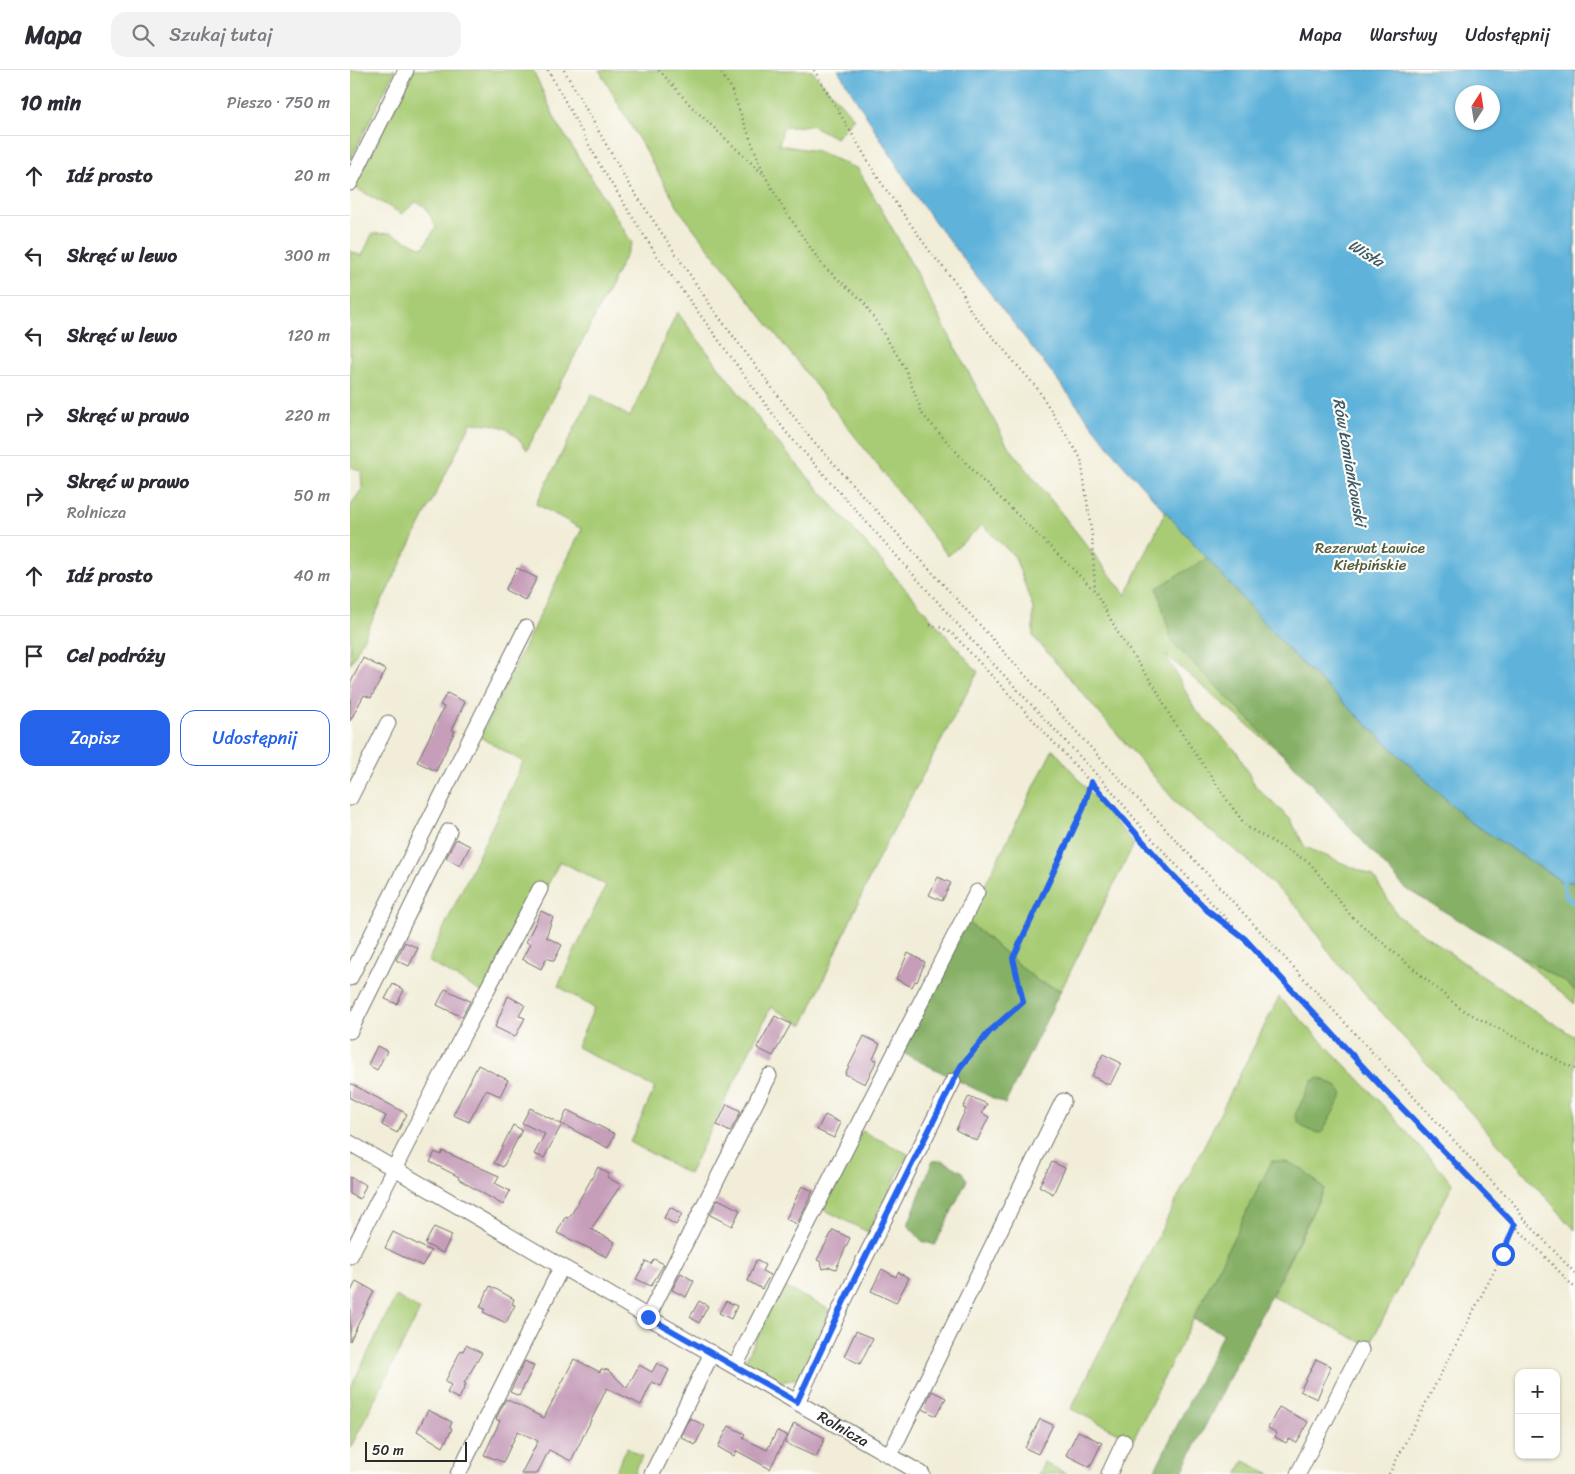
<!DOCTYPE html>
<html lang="pl">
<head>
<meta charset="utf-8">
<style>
  body { margin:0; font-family:Sriracha,sans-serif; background:#f2f2f3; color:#2b2b33 }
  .controls { position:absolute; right:15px; bottom:15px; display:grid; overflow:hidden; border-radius:10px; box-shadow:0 1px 4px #0004 }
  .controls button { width:45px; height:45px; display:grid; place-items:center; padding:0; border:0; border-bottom:1px solid #e1e1e2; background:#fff; color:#2b2b33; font:25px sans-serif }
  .compass { position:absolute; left:1105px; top:15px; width:45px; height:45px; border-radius:50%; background:#fff; box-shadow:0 1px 4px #0004; rotate:12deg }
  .scale { position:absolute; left:15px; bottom:12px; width:102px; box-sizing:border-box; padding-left:5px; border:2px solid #2b2b2b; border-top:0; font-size:14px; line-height:18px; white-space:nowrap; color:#2b2b2b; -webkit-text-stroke:4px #fdfcf7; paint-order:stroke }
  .stop { position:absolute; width:15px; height:15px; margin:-11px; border:4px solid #2563eb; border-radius:50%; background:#fff }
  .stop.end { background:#2563eb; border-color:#fff; box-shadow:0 1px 5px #0008 }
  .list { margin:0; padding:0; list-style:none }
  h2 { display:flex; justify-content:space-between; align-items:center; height:65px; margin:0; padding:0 20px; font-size:21px }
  h2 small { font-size:16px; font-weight:400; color:#7c7c81 }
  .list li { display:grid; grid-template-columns:32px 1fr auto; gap:15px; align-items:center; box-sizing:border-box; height:80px; padding:0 20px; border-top:1px solid #e1e1e2 }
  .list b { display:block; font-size:19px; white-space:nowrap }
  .list p { margin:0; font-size:16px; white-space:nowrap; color:#7c7c81 }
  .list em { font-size:16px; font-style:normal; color:#7c7c81 }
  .actions { display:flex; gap:10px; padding:15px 20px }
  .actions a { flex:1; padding:11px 0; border:1px solid #2563eb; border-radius:15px; text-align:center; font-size:18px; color:#2563eb }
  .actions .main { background:#2563eb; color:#fff }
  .icon { flex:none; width:28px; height:28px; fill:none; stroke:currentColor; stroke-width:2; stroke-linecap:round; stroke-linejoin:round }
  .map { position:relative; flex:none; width:1225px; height:1404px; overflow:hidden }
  header { display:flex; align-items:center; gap:30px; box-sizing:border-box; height:70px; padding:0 25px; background:#fff; border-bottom:1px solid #e1e1e2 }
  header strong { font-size:24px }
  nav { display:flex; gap:28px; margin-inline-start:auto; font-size:18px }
  .search { width:350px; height:45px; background:#f2f2f3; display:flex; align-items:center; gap:12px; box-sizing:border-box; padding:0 18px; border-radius:15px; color:#7c7c81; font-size:19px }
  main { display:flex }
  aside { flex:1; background:#fff }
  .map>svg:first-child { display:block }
  .green { fill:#a8cc75; stroke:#6a7c50; fill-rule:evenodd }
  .forest { fill:#86b066; stroke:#586e48 }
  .water { fill:#5fb2da; stroke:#456e82; fill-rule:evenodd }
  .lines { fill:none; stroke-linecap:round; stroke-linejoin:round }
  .stream { stroke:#5fb2da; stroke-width:4.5 }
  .building { fill:#c69eba }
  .minor-casing { stroke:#706f68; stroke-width:17 }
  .path { stroke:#706f68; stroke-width:2.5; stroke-dasharray:1 4; stroke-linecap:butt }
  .minor { stroke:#fff; stroke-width:15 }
  .route { stroke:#2563eb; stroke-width:6 }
  .labels { text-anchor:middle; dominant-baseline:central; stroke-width:4.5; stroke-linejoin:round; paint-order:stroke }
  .park-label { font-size:15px; fill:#505b41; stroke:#fdfcf7 }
  .street-label { font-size:15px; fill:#2b2b2b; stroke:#fdfcf7 }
  .water-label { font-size:16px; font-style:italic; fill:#3d5a68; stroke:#fdfcf7 }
</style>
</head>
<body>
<header>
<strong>Mapa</strong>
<div class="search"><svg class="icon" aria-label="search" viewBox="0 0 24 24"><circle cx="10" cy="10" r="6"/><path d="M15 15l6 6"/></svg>Szukaj tutaj</div>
<nav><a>Mapa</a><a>Warstwy</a><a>Udostępnij</a></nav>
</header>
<main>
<aside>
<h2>10 min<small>Pieszo · 750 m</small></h2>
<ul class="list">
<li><svg class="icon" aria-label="ahead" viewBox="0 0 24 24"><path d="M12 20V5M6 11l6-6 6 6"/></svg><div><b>Idź prosto</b></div><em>20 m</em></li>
<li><svg class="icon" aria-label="left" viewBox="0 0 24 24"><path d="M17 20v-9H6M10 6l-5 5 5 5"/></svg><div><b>Skręć w lewo</b></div><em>300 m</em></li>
<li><svg class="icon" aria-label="left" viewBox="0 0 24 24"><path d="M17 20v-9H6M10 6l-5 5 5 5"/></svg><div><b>Skręć w lewo</b></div><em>120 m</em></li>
<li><svg class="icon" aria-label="right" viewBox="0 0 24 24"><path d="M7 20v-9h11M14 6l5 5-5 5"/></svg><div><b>Skręć w prawo</b></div><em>220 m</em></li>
<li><svg class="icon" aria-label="right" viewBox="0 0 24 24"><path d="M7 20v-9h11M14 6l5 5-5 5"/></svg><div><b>Skręć w prawo</b><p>Rolnicza</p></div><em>50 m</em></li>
<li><svg class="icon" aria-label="ahead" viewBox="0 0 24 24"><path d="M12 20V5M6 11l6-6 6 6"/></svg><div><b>Idź prosto</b></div><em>40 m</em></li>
<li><svg class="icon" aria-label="arrive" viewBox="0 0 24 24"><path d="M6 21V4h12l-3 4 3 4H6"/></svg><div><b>Cel podróży</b></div></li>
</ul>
<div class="actions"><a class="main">Zapisz</a><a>Udostępnij</a></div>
</aside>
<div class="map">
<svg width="1225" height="1404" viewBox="0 0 1225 1404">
  <rect width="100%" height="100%" fill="#fdfcf7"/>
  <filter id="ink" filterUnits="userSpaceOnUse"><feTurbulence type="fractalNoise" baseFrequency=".02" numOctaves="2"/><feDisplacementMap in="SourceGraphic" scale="10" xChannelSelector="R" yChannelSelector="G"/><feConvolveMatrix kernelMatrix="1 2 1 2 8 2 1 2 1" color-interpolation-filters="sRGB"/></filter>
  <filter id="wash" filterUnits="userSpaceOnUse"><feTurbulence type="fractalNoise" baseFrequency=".0096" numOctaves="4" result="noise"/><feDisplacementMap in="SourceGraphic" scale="20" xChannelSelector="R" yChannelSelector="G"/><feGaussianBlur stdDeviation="1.12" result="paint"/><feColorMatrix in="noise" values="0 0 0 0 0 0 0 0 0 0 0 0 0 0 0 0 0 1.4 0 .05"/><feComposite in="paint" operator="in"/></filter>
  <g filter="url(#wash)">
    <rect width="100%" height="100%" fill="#f1edd8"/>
    <g class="green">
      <path d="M0,0H45L0,90Z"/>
      <path d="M64,0H183L206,51L282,173L177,380C160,355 149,354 121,353L0,595V436L12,419L11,401L0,396V181L12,186L22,164L40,163L73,178L86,157L75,136L66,132L52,144L4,117Z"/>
      <path d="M249,0H461L504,48L486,68L461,55L433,58L429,75L467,81L508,99L546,165L656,373L776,525L1024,0H1225V934L816,585L845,639L887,682L906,717L940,749L955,777L1023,806L1048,846L1145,915L1225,967V1160L984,889L949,839L895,788L831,738L683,566V538L665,487L632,455L598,486L330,141ZM1112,22H1142V52H1112Z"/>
      <path d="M327,242L417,360L628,602L529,787L453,955L421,937L339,1104L280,1072L305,1018L227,977L244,938L208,916L256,815L210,791L140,927L78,891L173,692L130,667L232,459L186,434L242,324L280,347Z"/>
      <path d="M703,679L784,774L711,920L689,912L617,851Z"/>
      <path d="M929,927L1021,1022L1103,1114L1019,1276L922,1226L974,1119L922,1091L783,1370L721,1339Z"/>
      <path d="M512,1061L558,1084L518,1162L473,1139Z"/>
      <path d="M433,1216L480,1240L448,1308L432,1312L395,1291Z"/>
      <path d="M46,1226L70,1240L0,1379V1319Z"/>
      <path d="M277,1378L292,1386L284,1404H264Z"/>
      <path d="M894,1391L920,1404H887Z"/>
      <path d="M694,1392L717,1404H688Z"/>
    </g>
    <g class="forest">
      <path d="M857,488L945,587L1119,751L1211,811L1225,812V921L1215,912L1056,819L943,694L822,572L807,518Z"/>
      <path d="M617,851L689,912L711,920L655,1034L551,982Z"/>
      <path d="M970,1008L985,1015L993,1024L972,1063C959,1062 950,1058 945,1045L962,1011Z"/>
      <path d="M592,1090L613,1102L617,1110L585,1175L572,1171L558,1155L581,1095L583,1091Z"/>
      <path d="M922,1091C946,1090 958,1103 974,1119L831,1404H803L873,1263L843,1249Z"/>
    </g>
    <path class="water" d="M488,0H1225V812L1211,811L1119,751L945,587L771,392L571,134ZM1112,22H1142V52H1112Z"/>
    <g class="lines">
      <path class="stream" d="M1213,807C1215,817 1213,829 1225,833"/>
    </g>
    <g id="blocks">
      <g class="building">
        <path d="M167,498L187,508L175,530L155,520Z"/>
        <path d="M13,588L36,600L21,628L14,625L0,651V614Z"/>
        <path d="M97,623L115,632L102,660L105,661L86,701L67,692L94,637L90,635Z"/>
        <path d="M106,769L120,776L110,796L96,788Z"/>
        <path d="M588,807L601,813L592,831L579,825Z"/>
        <path d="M191,841L203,847L196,867L212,875L204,891L197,888L191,899L172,889L180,874L176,872Z"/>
        <path d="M55,872L68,878L59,896L46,890Z"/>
        <path d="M558,883L575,892L567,912L565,911L562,917L546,909Z"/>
        <path d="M43,914L54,920L47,934L35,929Z"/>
        <path d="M95,919L120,931L112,947L87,935Z"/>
        <path d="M158,926L175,935L169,946L175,948L165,967L145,957Z"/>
        <path d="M425,946L441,954L423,986L407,978Z"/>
        <path d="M514,966L530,974L523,989L527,990L515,1014L495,1004Z"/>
        <path d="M27,976L37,981L27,1000L18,995Z"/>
        <path d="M753,984L771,993L760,1015L742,1006Z"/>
        <path d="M128,995L158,1010L150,1026L136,1020L119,1052L103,1045Z"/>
        <path d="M0,1013L57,1044L47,1063L32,1055L36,1046L0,1028Z"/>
        <path d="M619,1026L637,1034L632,1043L639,1047L627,1071L606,1060L616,1039L613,1038Z"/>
        <path d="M377,1034L391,1041L380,1062L367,1055Z"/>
        <path d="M180,1038L211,1054L217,1040L265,1064L258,1078L212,1054L194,1088L184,1084L195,1064L172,1053Z"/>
        <path d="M475,1045L491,1053L484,1068L467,1060Z"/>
        <path d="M163,1055L172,1060L153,1097L144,1093Z"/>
        <path d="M93,1081L149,1106L145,1113L160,1121L153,1135L108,1109L109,1107L80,1092L85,1082L91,1085Z"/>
        <path d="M702,1092L715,1098L703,1124L689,1116Z"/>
        <path d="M248,1097L259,1104L257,1107L271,1115L241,1159L265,1172L257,1187L207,1163L215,1147L218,1148L222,1143Z"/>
        <path d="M0,1107L16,1115L10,1129L0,1124Z"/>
        <path d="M452,1116L463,1121L447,1154L436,1149Z"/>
        <path d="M368,1129L390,1140L382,1156L360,1145Z"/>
        <path d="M320,1137L332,1144L326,1155L314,1148Z"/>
        <path d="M84,1157L102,1165L93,1183L75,1174Z"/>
        <path d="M483,1160L500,1168L486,1199L480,1197L473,1199L471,1192L467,1190Z"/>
        <path d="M43,1162L81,1181L72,1196L35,1178Z"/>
        <path d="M304,1189L314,1194L301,1216L286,1209L296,1191L301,1194Z"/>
        <path d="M406,1190L415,1195L412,1201L420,1205L412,1219L398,1211Z"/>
        <path d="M532,1199L546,1207L548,1202L559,1208L546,1233L521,1221Z"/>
        <path d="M331,1203L344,1211L336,1227L322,1220Z"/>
        <path d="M6,1211L24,1221L0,1271V1224Z"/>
        <path d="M140,1216L164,1229L162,1234L165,1235L156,1253L133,1242L135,1239L130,1237Z"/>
        <path d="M349,1231L358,1236L349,1253L340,1247Z"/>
        <path d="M376,1231L387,1236L381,1249L369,1243Z"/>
        <path d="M506,1261L523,1268L510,1294L494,1286Z"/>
        <path d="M116,1275L132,1283L114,1313L116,1314L109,1329L97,1323L101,1315L95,1312L111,1280L113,1281Z"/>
        <path d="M224,1289L250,1302L251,1299L258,1300L277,1318L289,1295L302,1302L307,1293L319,1300L311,1316L302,1312L291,1335L257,1318L221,1391L199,1380L187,1404H171L188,1371L168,1361L153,1392L134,1385L150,1351L146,1349L156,1329L194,1348Z"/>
        <path d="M966,1289L981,1296L967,1329L950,1321Z"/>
        <path d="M175,1291L184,1296L169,1326L160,1322Z"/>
        <path d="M582,1321L596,1328L586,1346L573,1339Z"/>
        <path d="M929,1337L958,1352L947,1373L939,1369L936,1373L925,1367L927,1363L918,1358Z"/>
        <path d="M78,1340L102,1352L100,1357L102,1359L93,1377L67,1361Z"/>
        <path d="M340,1348L355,1356L345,1375L331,1367Z"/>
        <path d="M690,1349L703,1355L688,1384L675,1378Z"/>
        <path d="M444,1353L475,1368L466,1387L435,1373Z"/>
        <path d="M379,1356L395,1364L393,1368L417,1380L427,1361L437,1365L420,1399L387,1381L384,1386L368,1377Z"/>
        <path d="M728,1361L752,1373L740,1397L716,1385Z"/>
      </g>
    </g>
  </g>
  <g filter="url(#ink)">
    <use href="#blocks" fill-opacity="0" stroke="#706f68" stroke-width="1"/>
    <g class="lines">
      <g class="minor-casing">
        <g id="minor">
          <path d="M0,113L56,0"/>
          <path d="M0,728L38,653"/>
          <path d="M0,908L176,558"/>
          <path d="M0,961L99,761"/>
          <path id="s1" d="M0,1073L298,1247L572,1404"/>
          <path d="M0,1186L83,1022L190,819"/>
          <path d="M298,1247L419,1006"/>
          <path d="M385,1296L627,822"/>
          <path d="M447,1332L501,1216L603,1011"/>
          <path d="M540,1385L713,1031"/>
          <path d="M108,1404L212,1196"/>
          <path d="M302,1404L362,1283"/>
          <path d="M759,1404L774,1372"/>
          <path d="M948,1404L1011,1280"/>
        </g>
      </g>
      <g class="path">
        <path d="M198,0L251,97L307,186L436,362L635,585L762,721L793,759L1028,1013L1225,1218"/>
        <path d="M214,0L278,113L365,242L457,364L761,700L1146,1116L1163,1132L1173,1148L1225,1203"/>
        <path d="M309,0L342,37L412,103"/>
        <path d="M368,0L380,16L414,104L432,136L472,195L513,231L555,298L573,345L630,408L745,521L772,570L805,617L820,646L882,737L897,757L960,793L1001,846L1111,939L1225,999"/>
        <path d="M464,0L530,111L581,183L611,219L621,242L687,318L731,389L742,466L745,519"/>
        <path d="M580,555L593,558L604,565C649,614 695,662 740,712C788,764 831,820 888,863"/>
        <path d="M609,998L640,961L673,932L663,888L733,739L741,712"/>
        <path d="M1039,1404L1153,1184L1165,1155"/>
      </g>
      <use href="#minor" class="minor"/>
    </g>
  </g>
  <g class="lines" filter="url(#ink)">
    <path class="route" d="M298,1247L447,1332L501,1216L611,996L640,961L673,932L663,888L733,739L741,712L818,800L857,840L895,869L1028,1013L1165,1155L1153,1184"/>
  </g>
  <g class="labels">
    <g class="park-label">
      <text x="1020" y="478">Rezerwat Ławice<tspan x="1020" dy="17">Kiełpińskie</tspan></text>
    </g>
    <g class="street-label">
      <text stroke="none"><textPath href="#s1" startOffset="570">Rolnicza</textPath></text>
    </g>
    <g class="water-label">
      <text transform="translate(1016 183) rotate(31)">Wisła</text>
      <text transform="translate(1000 392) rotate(80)">Rów Łomiankowski</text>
    </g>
  </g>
</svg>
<div class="controls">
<button>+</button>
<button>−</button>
</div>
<svg class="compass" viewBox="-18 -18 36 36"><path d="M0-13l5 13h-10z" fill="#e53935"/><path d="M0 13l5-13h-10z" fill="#7c7c81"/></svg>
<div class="scale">50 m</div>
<div class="stop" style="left:1153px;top:1184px"></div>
<div class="stop end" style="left:298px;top:1247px"></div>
</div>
</main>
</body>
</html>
